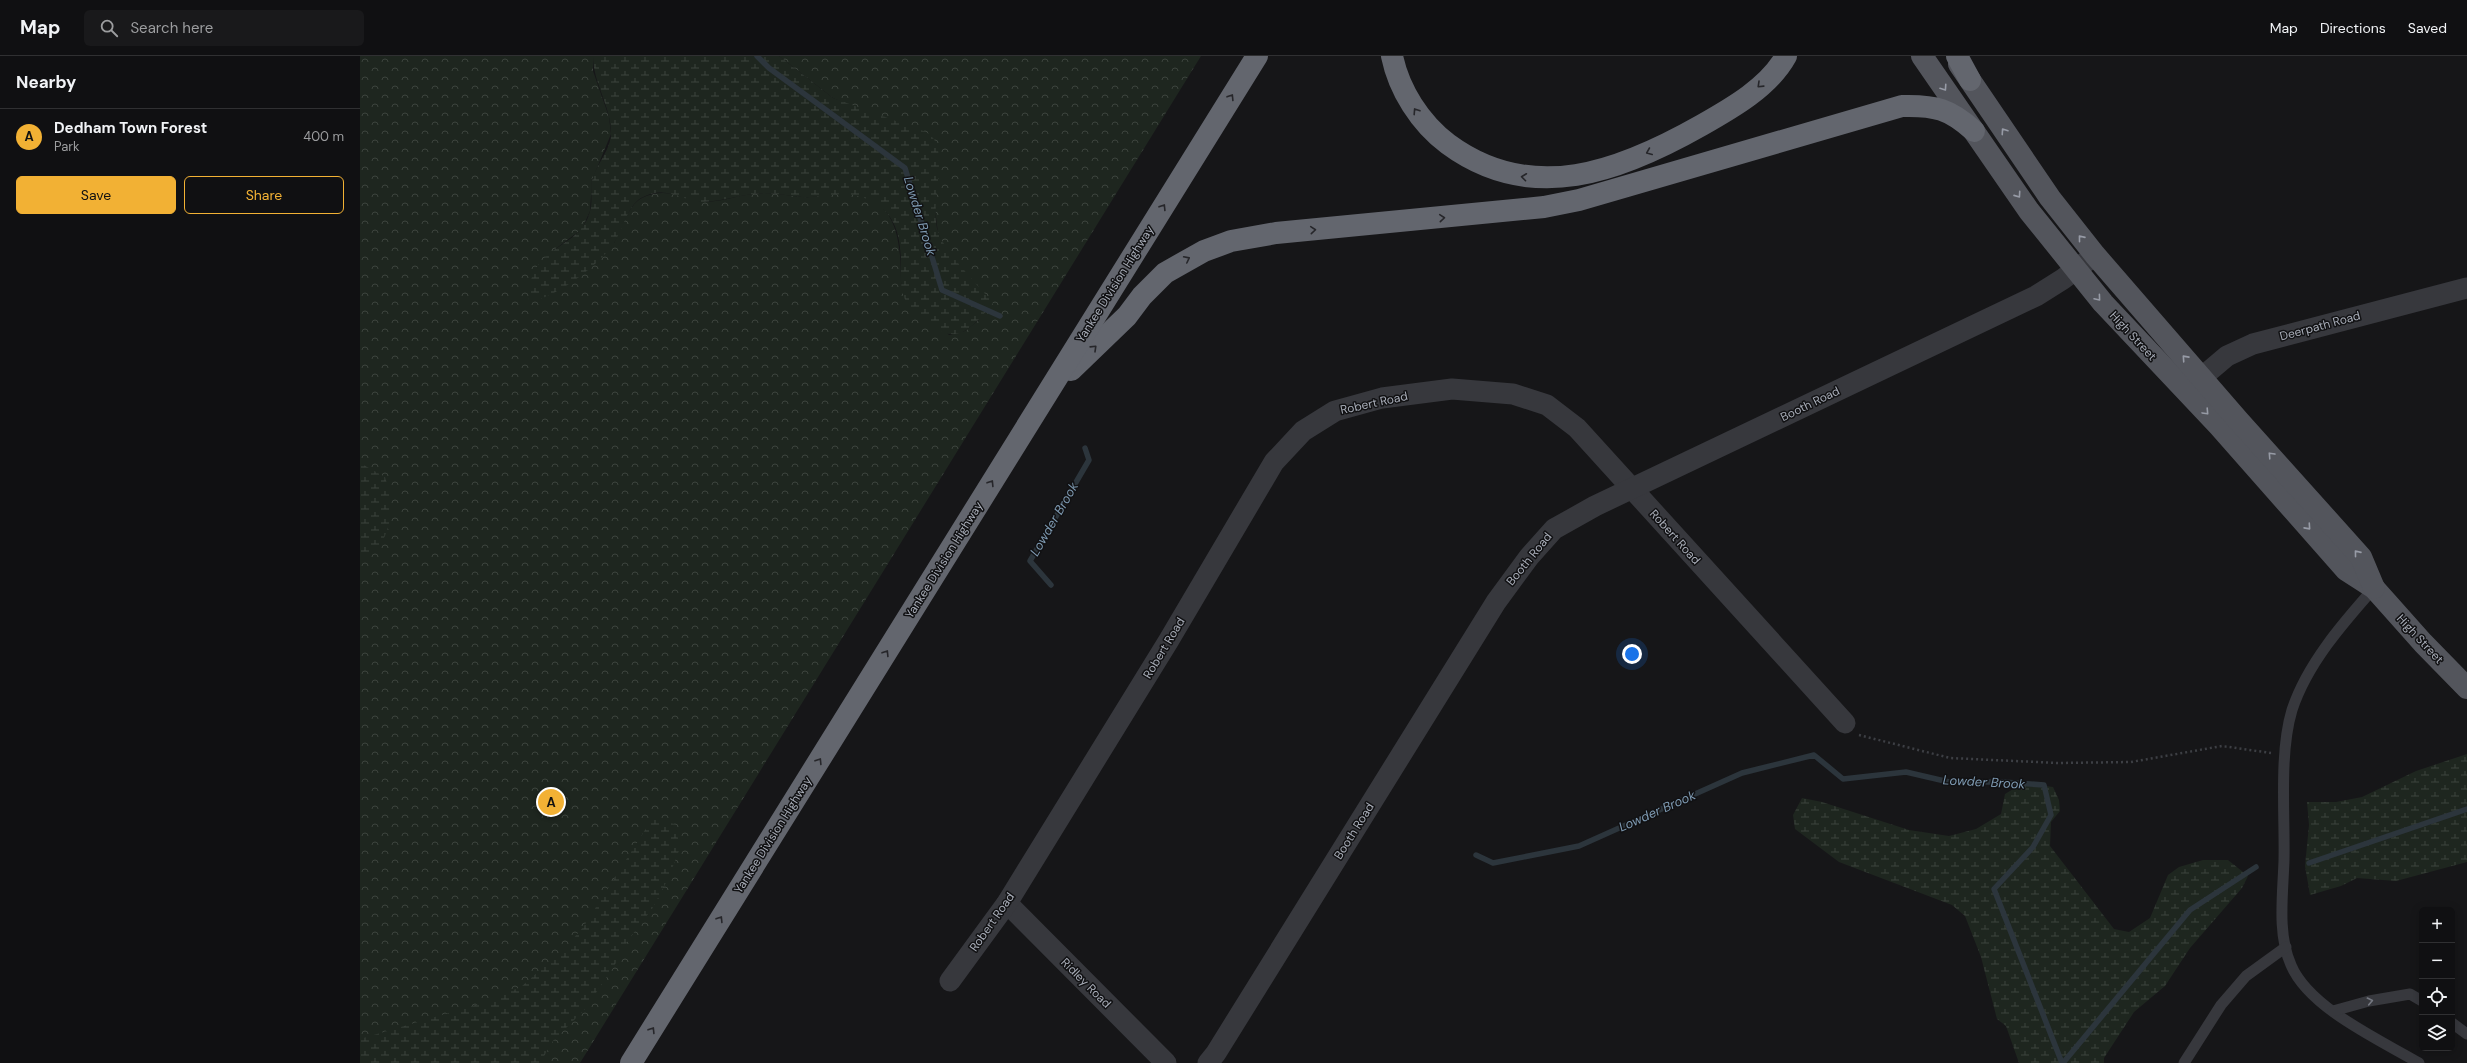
<!DOCTYPE html>
<html lang="en">
<head>
<meta charset="utf-8">
<style>
  body { margin:0; font-family:"DM Sans",sans-serif; background:#19191b; color:#f1f3f6 }
  .controls { position:absolute; right:12px; bottom:12px; display:grid; overflow:hidden; border-radius:6px; box-shadow:0 2px 10px #0003 }
  .controls button { width:36px; height:36px; display:grid; place-items:center; padding:0; border:0; border-bottom:1px solid #303032; background:#101012; color:#f1f3f6; font:20px sans-serif }
  .you { position:absolute; left:1272px; top:598px; width:14px; height:14px; margin:-10px; border:3px solid #fff; border-radius:50%; background:#1a73e8; box-shadow:0 0 0 6px #1a73e833 }
  .badge { display:grid; place-items:center; width:26px; height:26px; border-radius:50%; background:#f2b134; color:#111; font-size:13px; font-weight:700 }
  .pin { position:absolute; translate:-50% -50%; border:2px solid #fff; box-shadow:0 1px 4px #0006 }
  .list { margin:0; padding:0; list-style:none }
  h2 { display:flex; justify-content:space-between; align-items:center; height:52px; margin:0; padding:0 16px; font-size:17px }
  h2 small { font-size:13px; font-weight:400; color:#9c9d9f }
  .list li { display:grid; grid-template-columns:26px 1fr auto; gap:12px; align-items:center; box-sizing:border-box; height:56px; padding:0 16px; border-top:1px solid #303032 }
  .list b { display:block; font-size:15px; white-space:nowrap }
  .list p { margin:0; font-size:13px; white-space:nowrap; color:#9c9d9f }
  .list em { font-size:13px; font-style:normal; color:#9c9d9f }
  .actions { display:flex; gap:8px; padding:12px 16px }
  .actions a { flex:1; padding:9px 0; border:1px solid #f2b134; border-radius:6px; text-align:center; font-size:14px; color:#f2b134 }
  .actions .main { background:#f2b134; color:#111 }
  .icon { flex:none; width:22px; height:22px; fill:none; stroke:currentColor; stroke-width:2; stroke-linecap:round; stroke-linejoin:round }
  .map { position:relative; flex:none; width:2107px; height:1007px; overflow:hidden }
  header { display:flex; align-items:center; gap:24px; box-sizing:border-box; height:56px; padding:0 20px; background:#101012; border-bottom:1px solid #303032 }
  header strong { font-size:19px }
  nav { display:flex; gap:22px; margin-inline-start:auto; font-size:14px }
  .search { width:280px; height:36px; background:#19191b; display:flex; align-items:center; gap:10px; box-sizing:border-box; padding:0 14px; border-radius:6px; color:#9c9d9f; font-size:15px }
  main { display:flex }
  aside { flex:1; background:#101012 }
  .map>svg:first-child { display:block }
  .forest { fill:url(#forest-crowns) }
  .wetland { fill:url(#wetland-marsh) }
  .lines { fill:none; stroke-linecap:round; stroke-linejoin:round }
  .stream { stroke:#2c353c; stroke-width:5.5 }
  .path { stroke:#3d3f44; stroke-width:2.5; stroke-dasharray:2 3; stroke-linecap:butt }
  .service { stroke:#37383d; stroke-width:11 }
  .minor { stroke:#37383d; stroke-width:21 }
  .primary { stroke:#53555c; stroke-width:22 }
  .motorway { stroke:#63666e; stroke-width:22 }
  .oneway { stroke:#26262a }
  .oneway2 { stroke:#979ba6 }
  .oneway3 { stroke:#757881 }
  .labels { text-anchor:middle; dominant-baseline:central; stroke-width:3; stroke-linejoin:round; paint-order:stroke }
  .street-label { font-size:12px; fill:#a8adb8; stroke:#111113 }
  .water-label { font-size:13px; font-style:italic; fill:#7f9bb3; stroke:#111113 }
</style>
</head>
<body>
<header>
<strong>Map</strong>
<div class="search"><svg class="icon" aria-label="search" viewBox="0 0 24 24"><circle cx="10" cy="10" r="6"/><path d="M15 15l6 6"/></svg>Search here</div>
<nav><a>Map</a><a>Directions</a><a>Saved</a></nav>
</header>
<main>
<aside>
<h2>Nearby<small></small></h2>
<ul class="list">
<li><span class="badge">A</span><div><b>Dedham Town Forest</b><p>Park</p></div><em>400 m</em></li>
</ul>
<div class="actions"><a class="main">Save</a><a>Share</a></div>
</aside>
<div class="map">
<svg width="2107" height="1007" viewBox="0 0 2107 1007">
  <defs>
    <pattern id="forest-crowns" width="20" height="18" patternUnits="userSpaceOnUse"><rect width="20" height="18" fill="#1e261f"/><path d="M2 6a3 3 0 1 1 6 0M12 15a3 3 0 1 1 6 0" fill="none" stroke="#3c433d"/></pattern>
    <pattern id="wetland-marsh" width="20" height="14" patternUnits="userSpaceOnUse"><rect width="20" height="14" fill="#1e261f"/><path d="M1 5h8M5 5V1M11 12h8M15 12V8" fill="none" stroke="#3c433d"/></pattern>
  </defs>
  <rect width="100%" height="100%" fill="#161618"/>
  <path class="forest" d="M0,0H233V15L249,61L251,78L232,124L230,155L222,173L194,194L254,187C261,174 268,149 282,142C297,134 314,137 329,142C334,144 339,146 344,146C364,146 384,137 404,137C420,137 436,142 452,141C460,140 468,137 476,137C537,135 541,181 541,228L589,279L605,275L619,264L578,177L575,153L578,102L498,53L473,42L419,0H841L220,1007H0Z"/>
  <g class="wetland">
    <path d="M233,0H419L473,42L566,76C569,78 573,81 575,85C586,106 570,150 578,176C584,195 619,230 633,247C611,274 595,292 563,264C556,258 547,250 544,241C540,231 541,220 541,210C541,176 534,150 498,140C482,136 469,140 452,141C436,142 419,137 403,137C383,138 364,145 344,146C324,147 308,127 281,142C267,151 263,173 254,187C238,210 197,241 169,246C166,187 220,196 230,155C233,145 230,134 232,125C236,108 251,94 251,77C251,50 233,27 233,0Z"/>
    <path d="M0,407L25,421C36,453 32,489 0,506Z"/>
    <path d="M2107,698V806L2036,825L1997,822L1981,830L1950,839L1945,810L1949,769L1947,746H1976L2002,741L2056,715Z"/>
    <path d="M1663,727L1693,731L1699,744L1700,755L1691,766L1690,790L1754,873L1769,876L1790,862L1808,819L1819,811L1843,804H1868L1888,820L1882,832L1830,892L1805,930L1774,956L1744,1002V1007H1659L1646,970L1637,963L1621,901L1605,860L1592,849L1479,806L1435,773L1433,759L1442,742L1462,746L1549,774L1589,780L1616,773L1641,758L1645,738Z"/>
    <path d="M292,763L315,768L320,792L308,823L292,853L269,883L253,912L225,953L193,985L180,1007H0V983L119,948L161,931L207,890L224,870Z"/>
  </g>
  <g class="lines">
    <g class="stream">
      <path d="M397,0L409,12L545,112L582,234L640,260"/>
      <path d="M691,529L670,505L729,404L725,392"/>
      <path d="M1116,799L1133,807L1219,790L1382,717L1454,699L1483,723L1546,716L1589,726H1643L1684,729L1691,759L1673,791L1634,833L1702,1007"/>
      <path d="M1949,807L2107,753"/>
      <path d="M1703,1007L1830,854L1896,811"/>
    </g>
    <path class="path" d="M1499,679L1590,702L1698,707L1771,706L1862,690L1911,697"/>
    <g class="service">
      <path d="M2014,532C1983,567 1947,608 1932,654C1919,697 1925,759 1924,804C1923,838 1917,878 1931,909C1949,952 2020,984 2059,1007"/>
      <path d="M1973,955L2009,945L2050,938L2062,945"/>
      <path d="M2092,967L2107,978"/>
      <path d="M1824,1007L1861,949L1886,920L1926,891"/>
    </g>
    <g class="minor">
      <path d="M1828,333L1867,300L1893,288L2107,232"/>
      <path d="M647,847L806,1007"/>
      <path d="M590,925L647,847L809,584L914,406L943,375L975,355L1022,342L1092,333L1153,338L1187,349L1217,372L1485,667"/>
      <path d="M848,1007L856,997L1136,546L1169,501L1194,473L1235,450L1676,240L1703,223L1735,199"/>
    </g>
    <g class="primary">
      <path d="M1562,0L1669,155L1743,247L1859,370L1986,514L2014,532L2063,587L2107,632"/>
      <path d="M1599,8L1690,142L1735,199L1878,364L2001,501L2014,532"/>
    </g>
    <g class="motorway">
      <path d="M1032,0C1039,34 1060,67 1088,88C1172,150 1261,115 1342,69C1372,52 1409,31 1426,0"/>
      <path d="M1597,0L1610,24"/>
      <path d="M711,314L767,260L782,240L805,217L844,195L871,185L916,177L1184,151L1219,144L1542,50C1575,49 1590,53 1614,75"/>
      <path d="M271,1007L897,0"/>
    </g>
  </g>
  <defs><path id="oneway-chevron" d="M-2-3.5L2.5 0L-2 3.5" fill="none" stroke-width="1.6" stroke-linecap="round" stroke-linejoin="round"/></defs>
  <g class="oneway">
    <use href="#oneway-chevron" transform="translate(1400 29) rotate(136)"/>
    <use href="#oneway-chevron" transform="translate(871 41) rotate(-58)"/>
    <use href="#oneway-chevron" transform="translate(1056 55) rotate(-123)"/>
    <use href="#oneway-chevron" transform="translate(1289 96) rotate(157)"/>
    <use href="#oneway-chevron" transform="translate(1164 121) rotate(-173)"/>
    <use href="#oneway-chevron" transform="translate(803 151) rotate(-58)"/>
    <use href="#oneway-chevron" transform="translate(1082 162) rotate(-5)"/>
    <use href="#oneway-chevron" transform="translate(953 174) rotate(-5)"/>
    <use href="#oneway-chevron" transform="translate(827 203) rotate(-27)"/>
    <use href="#oneway-chevron" transform="translate(734 292) rotate(-44)"/>
    <use href="#oneway-chevron" transform="translate(631 427) rotate(-58)"/>
    <use href="#oneway-chevron" transform="translate(526 597) rotate(-58)"/>
    <use href="#oneway-chevron" transform="translate(459 705) rotate(-58)"/>
    <use href="#oneway-chevron" transform="translate(360 863) rotate(-58)"/>
    <use href="#oneway-chevron" transform="translate(292 974) rotate(-58)"/>
  </g>
  <g class="oneway2">
    <use href="#oneway-chevron" transform="translate(1584 32) rotate(56)"/>
    <use href="#oneway-chevron" transform="translate(1644 75) rotate(-124)"/>
    <use href="#oneway-chevron" transform="translate(1658 139) rotate(55)"/>
    <use href="#oneway-chevron" transform="translate(1721 182) rotate(-129)"/>
    <use href="#oneway-chevron" transform="translate(1738 242) rotate(50)"/>
    <use href="#oneway-chevron" transform="translate(1825 302) rotate(-132)"/>
    <use href="#oneway-chevron" transform="translate(1846 356) rotate(47)"/>
    <use href="#oneway-chevron" transform="translate(1911 399) rotate(-133)"/>
    <use href="#oneway-chevron" transform="translate(1948 471) rotate(48)"/>
    <use href="#oneway-chevron" transform="translate(1997 497) rotate(-129)"/>
  </g>
  <use class="oneway3" href="#oneway-chevron" transform="translate(2010 945) rotate(-12)"/>
  <g class="labels">
    <g class="street-label">
      <text transform="translate(755 228) rotate(-58)">Yankee Division Highway</text>
      <text transform="translate(1960 270) rotate(-15)">Deerpath Road</text>
      <text transform="translate(1773 280) rotate(47)">High Street</text>
      <text transform="translate(1014 347) rotate(-12)">Robert Road</text>
      <text transform="translate(1450 348) rotate(-26)">Booth Road</text>
      <text transform="translate(1315 481) rotate(48)">Robert Road</text>
      <text transform="translate(1169 503) rotate(-51)">Booth Road</text>
      <text transform="translate(584 504) rotate(-58)">Yankee Division Highway</text>
      <text transform="translate(2060 583) rotate(47)">High Street</text>
      <text transform="translate(804 592) rotate(-59)">Robert Road</text>
      <text transform="translate(994 775) rotate(-58)">Booth Road</text>
      <text transform="translate(413 779) rotate(-58)">Yankee Division Highway</text>
      <text transform="translate(632 866) rotate(-55)">Robert Road</text>
      <text transform="translate(726 927) rotate(45)">Ridley Road</text>
    </g>
    <g class="water-label">
      <text transform="translate(560 160) rotate(73)">Lowder Brook</text>
      <text transform="translate(694 463) rotate(-60)">Lowder Brook</text>
      <text transform="translate(1624 726) rotate(3)">Lowder Brook</text>
      <text transform="translate(1297 755) rotate(-24)">Lowder Brook</text>
    </g>
  </g>
</svg>
<div class="controls">
<button>+</button>
<button>−</button>
<button><svg class="icon" aria-label="locate" viewBox="0 0 24 24"><circle cx="12" cy="12" r="6"/><path d="M12 2v4M12 18v4M2 12h4M18 12h4"/></svg></button>
<button><svg class="icon" aria-label="layers" viewBox="0 0 24 24"><path d="M12 4l9 5-9 5-9-5zM3 14l9 5 9-5"/></svg></button>
</div>
<div class="you"></div>
<div class="pin badge" style="left:191px;top:746px">A</div>
</div>
</main>
</body>
</html>
